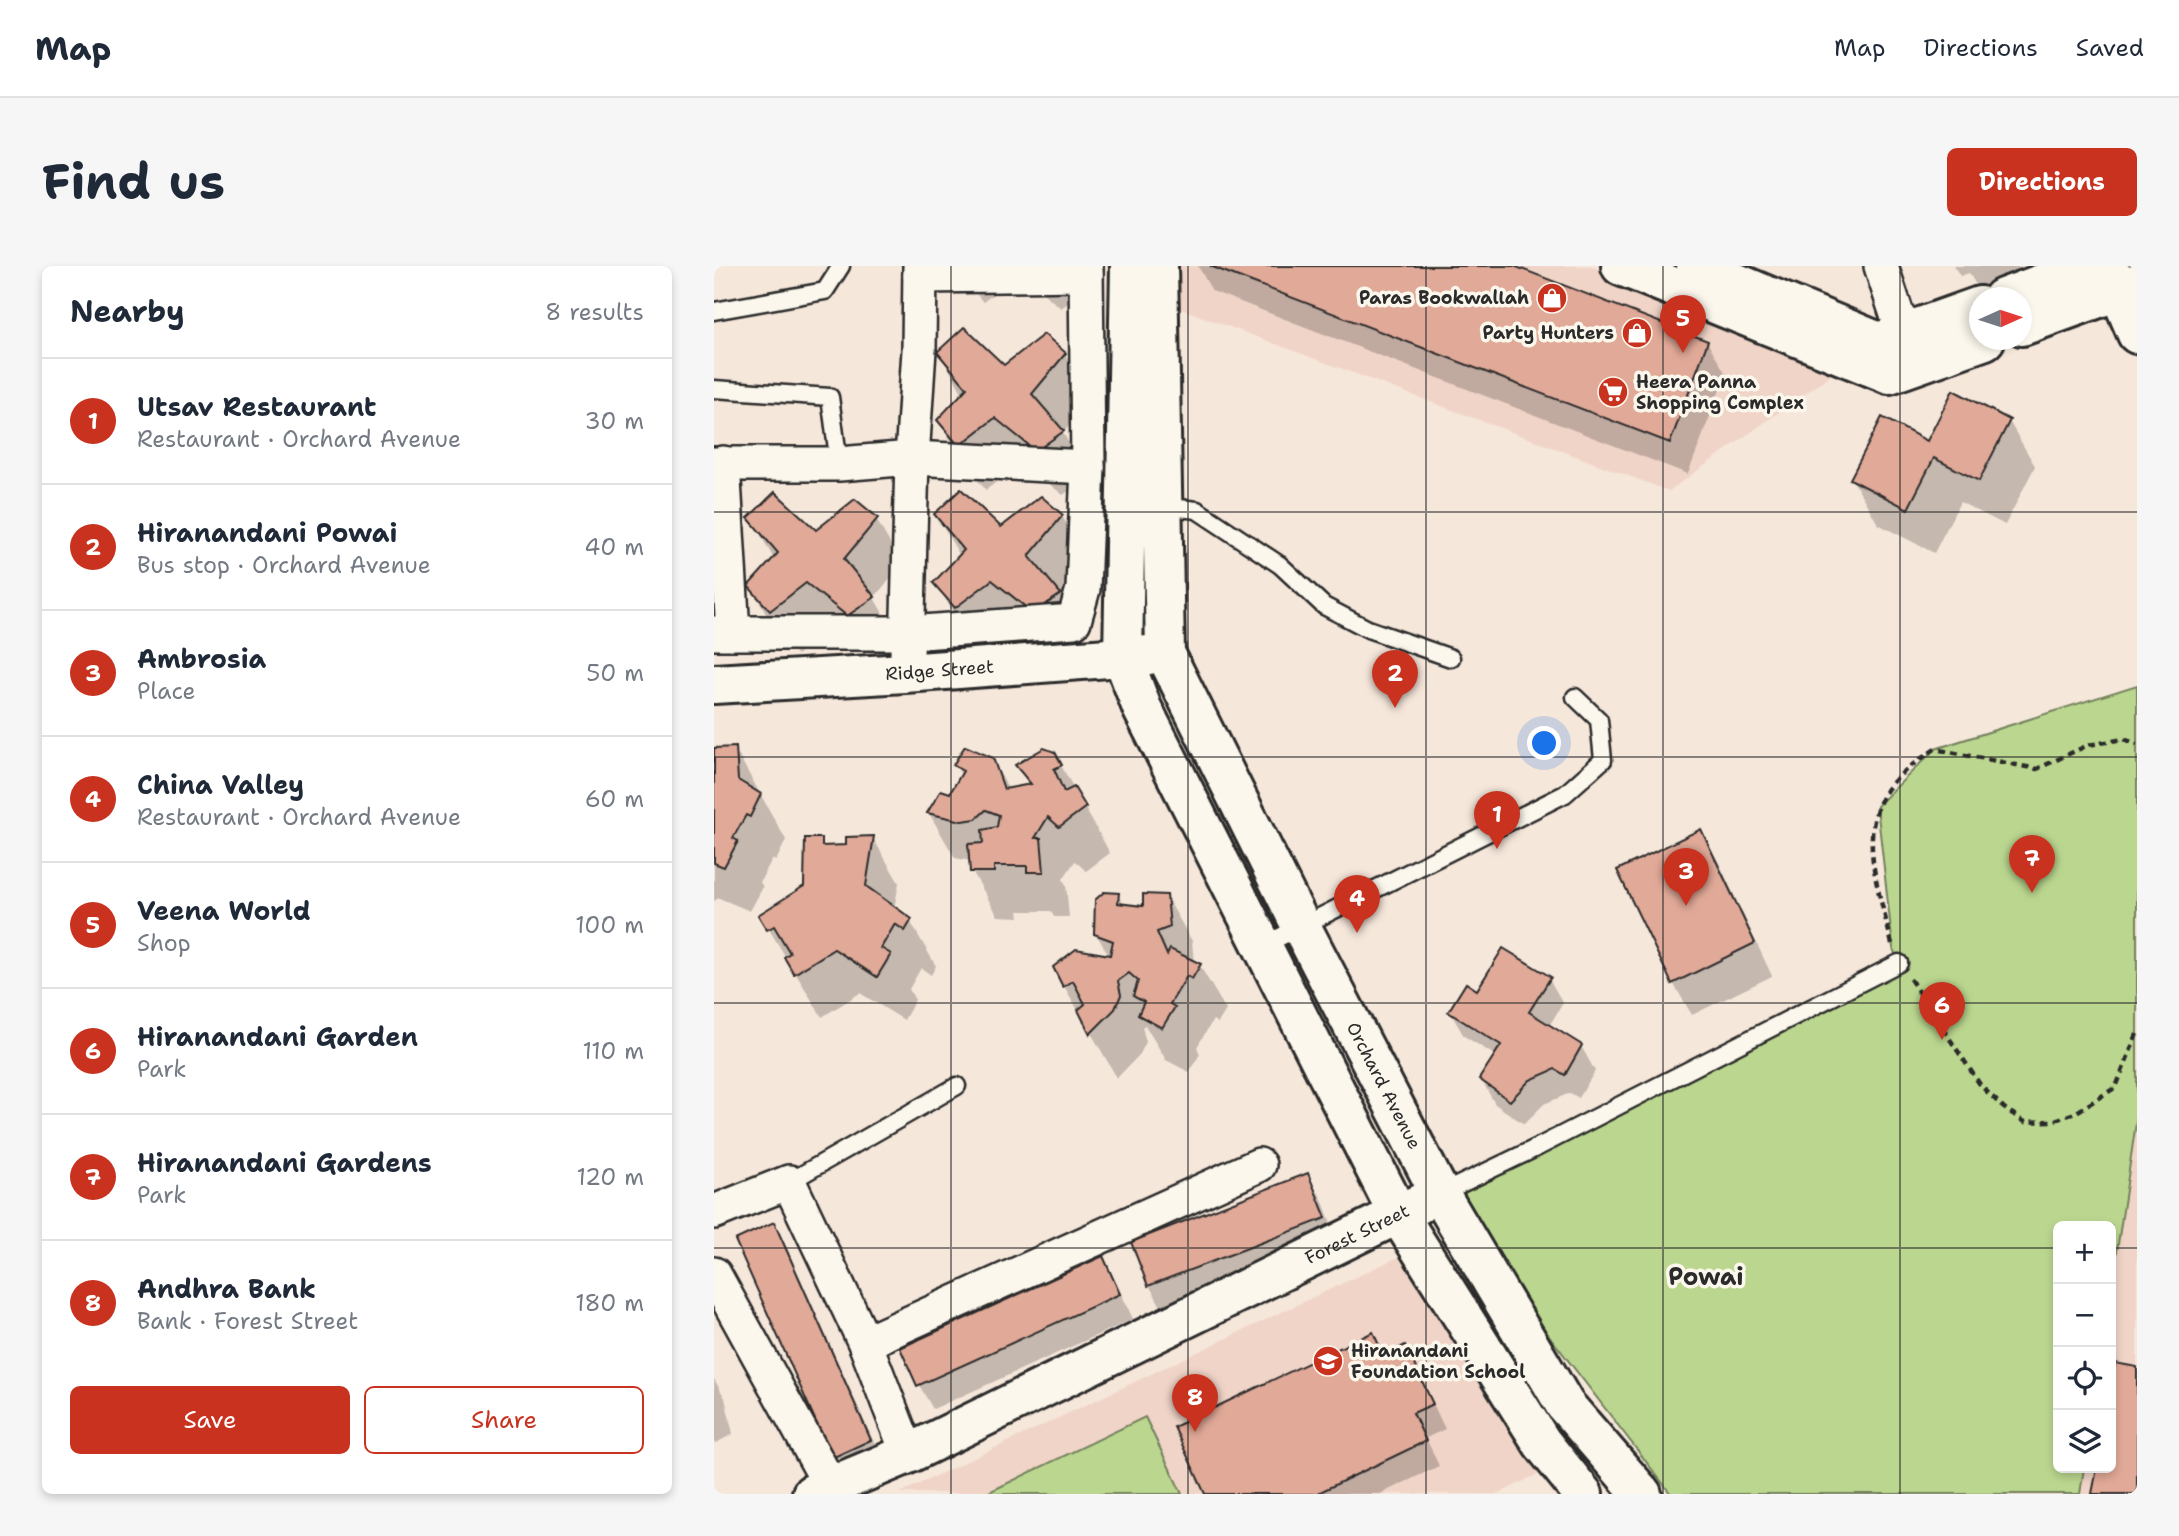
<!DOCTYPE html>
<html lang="en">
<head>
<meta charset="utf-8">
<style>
  body { margin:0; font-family:"Shantell Sans",sans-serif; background:#f6f6f7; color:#1f2937 }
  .controls { position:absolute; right:21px; bottom:21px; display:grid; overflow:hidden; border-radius:10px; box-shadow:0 4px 10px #0003 }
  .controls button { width:63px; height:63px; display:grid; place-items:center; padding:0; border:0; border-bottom:2px solid #e0e1e3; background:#fff; color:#1f2937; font:35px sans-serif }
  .compass { position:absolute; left:1255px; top:21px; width:63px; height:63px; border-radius:50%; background:#fff; box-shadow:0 4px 10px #0003; rotate:87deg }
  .you { position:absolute; left:831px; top:478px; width:24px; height:24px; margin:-18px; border:5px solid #fff; border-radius:50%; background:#1a73e8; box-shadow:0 0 0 10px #1a73e833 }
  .badge { display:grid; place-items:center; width:46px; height:46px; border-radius:50%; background:#c8321e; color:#fff; font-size:23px; font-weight:700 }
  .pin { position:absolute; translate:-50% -58px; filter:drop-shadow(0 2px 4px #0008) }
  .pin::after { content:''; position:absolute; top:37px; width:24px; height:21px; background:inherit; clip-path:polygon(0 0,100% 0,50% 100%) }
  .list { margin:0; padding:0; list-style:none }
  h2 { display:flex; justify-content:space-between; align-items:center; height:91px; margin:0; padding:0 28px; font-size:30px }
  h2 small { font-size:23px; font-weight:400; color:#747a83 }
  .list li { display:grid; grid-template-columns:46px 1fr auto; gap:21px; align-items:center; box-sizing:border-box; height:126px; padding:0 28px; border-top:2px solid #e0e1e3 }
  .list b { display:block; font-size:26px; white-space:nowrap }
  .list p { margin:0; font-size:23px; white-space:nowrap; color:#747a83 }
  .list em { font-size:23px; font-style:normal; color:#747a83 }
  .actions { display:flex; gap:14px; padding:21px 28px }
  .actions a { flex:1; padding:16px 0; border:2px solid #c8321e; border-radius:10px; text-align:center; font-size:24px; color:#c8321e }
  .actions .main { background:#c8321e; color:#fff }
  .icon { flex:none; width:38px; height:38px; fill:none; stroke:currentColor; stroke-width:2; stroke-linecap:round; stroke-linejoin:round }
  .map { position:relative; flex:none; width:1423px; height:1228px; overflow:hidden; border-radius:10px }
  header { display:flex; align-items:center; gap:42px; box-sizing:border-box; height:98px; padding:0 35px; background:#fff; border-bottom:2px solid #e0e1e3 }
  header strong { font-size:33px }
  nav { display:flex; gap:38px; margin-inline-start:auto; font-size:24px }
  .intro { display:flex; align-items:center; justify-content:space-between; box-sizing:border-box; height:168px; padding:0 42px }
  h1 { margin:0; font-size:49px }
  .button { padding:18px 32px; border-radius:10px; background:#c8321e; color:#fff; font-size:24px; font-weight:700 }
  main { display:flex; gap:42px; padding:0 42px }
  aside { flex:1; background:#fff; border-radius:10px; box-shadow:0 4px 10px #0003 }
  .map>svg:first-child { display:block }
  .built { fill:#f0d4c7 }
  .green { fill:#bbd78f; stroke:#73815d; stroke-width:2 }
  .shadow { fill:#0003 }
  .building { fill:#e1a998; stroke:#2b2b2b; stroke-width:2 }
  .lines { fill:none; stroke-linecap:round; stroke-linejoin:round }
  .service-casing { stroke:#2b2b2b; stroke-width:21 }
  .minor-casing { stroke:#2b2b2b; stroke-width:38 }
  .tertiary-casing { stroke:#2b2b2b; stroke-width:44 }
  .primary-casing { stroke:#2b2b2b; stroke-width:44 }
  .path { stroke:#2b2b2b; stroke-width:4.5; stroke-dasharray:7 5; stroke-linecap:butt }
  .service { stroke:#fbf7ec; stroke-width:16 }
  .minor { stroke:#fbf7ec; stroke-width:33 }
  .tertiary { stroke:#fbf7ec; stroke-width:38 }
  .primary { stroke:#fbf7ec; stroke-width:38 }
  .grid { fill:none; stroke:#2b2b2b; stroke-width:2; stroke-opacity:0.55 }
  .labels { text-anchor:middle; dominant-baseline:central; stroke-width:7; stroke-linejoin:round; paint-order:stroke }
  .poi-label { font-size:18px; font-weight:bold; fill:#2b2b2b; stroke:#fbf7ec; text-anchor:end }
  .street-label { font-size:18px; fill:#2b2b2b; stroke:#fbf7ec }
  .district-label { font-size:24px; font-weight:bold; fill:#2b2b2b; stroke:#fbf7ec }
</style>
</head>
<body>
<header>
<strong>Map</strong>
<nav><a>Map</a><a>Directions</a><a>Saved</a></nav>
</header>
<div class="intro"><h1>Find us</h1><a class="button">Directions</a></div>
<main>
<aside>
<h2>Nearby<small>8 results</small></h2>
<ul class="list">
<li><span class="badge">1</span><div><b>Utsav Restaurant</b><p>Restaurant · Orchard Avenue</p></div><em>30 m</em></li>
<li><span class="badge">2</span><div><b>Hiranandani Powai</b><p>Bus stop · Orchard Avenue</p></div><em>40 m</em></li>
<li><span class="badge">3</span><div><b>Ambrosia</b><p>Place</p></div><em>50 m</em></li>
<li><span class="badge">4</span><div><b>China Valley</b><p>Restaurant · Orchard Avenue</p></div><em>60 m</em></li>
<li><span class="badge">5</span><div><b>Veena World</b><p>Shop</p></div><em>100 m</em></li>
<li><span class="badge">6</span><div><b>Hiranandani Garden</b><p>Park</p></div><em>110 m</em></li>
<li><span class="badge">7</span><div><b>Hiranandani Gardens</b><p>Park</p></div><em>120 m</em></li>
<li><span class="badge">8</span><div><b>Andhra Bank</b><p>Bank · Forest Street</p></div><em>180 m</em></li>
</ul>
<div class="actions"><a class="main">Save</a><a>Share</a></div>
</aside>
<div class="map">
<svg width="1423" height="1228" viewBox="0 0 1423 1228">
  <rect width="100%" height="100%" fill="#f6e7db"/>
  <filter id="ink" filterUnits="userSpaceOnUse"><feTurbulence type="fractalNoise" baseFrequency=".0143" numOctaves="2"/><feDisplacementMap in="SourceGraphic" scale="14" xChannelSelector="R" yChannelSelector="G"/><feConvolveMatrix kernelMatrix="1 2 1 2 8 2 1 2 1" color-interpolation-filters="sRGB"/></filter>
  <g filter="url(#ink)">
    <g class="built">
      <path d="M449,0H877L1124,104L955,225L449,36Z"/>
      <path d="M1423,850V1228H1366L1370,1202H1397V1025Z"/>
      <path d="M699,984L828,1206L784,1228L186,1227Z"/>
    </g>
    <g class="green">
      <path d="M1423,419V850L1397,1025V960H1344V1202H1370L1366,1228H957L726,928L1184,696L1179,682L1163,540L1221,483Z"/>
      <path d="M431,1151L468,1228H271Z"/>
    </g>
    <g class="shadow">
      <path d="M242,0H359L373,24L347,42L306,8L269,36L249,12Z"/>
      <path d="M484,0H795L993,76L1012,108L974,208L498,25Z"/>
      <path d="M1240,0H1304L1305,5L1263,21L1255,7L1246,10Z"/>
      <path d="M225,86L290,101L351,88L377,133L349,167L375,211L349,229L308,196L272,224L251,200L225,154L249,128Z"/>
      <path d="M1295,155L1321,200L1291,259L1246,236L1220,287L1164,258L1138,213L1213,177Z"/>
      <path d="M222,249L287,263L348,250L374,295L346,329L372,373L346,391L305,358L268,386L248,362L222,317L246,290Z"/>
      <path d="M37,252L101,266L162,253L188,298L160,332L186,376L160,394L119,361L83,389L62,365L36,320L60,293Z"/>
      <path d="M21,483L72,574L62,595L58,593L46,616L49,621L36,645L5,632L0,635V484Z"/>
      <path d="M340,487L396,587L372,605L361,595L349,613L352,619L355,651H340L337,645H304L305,651L284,650L258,605L257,595L241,592L215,547L237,529L248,510L241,499L278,493L295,524L315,520L303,499Z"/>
      <path d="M987,565L1005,597L1058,710L978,749L959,717Z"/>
      <path d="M159,572L185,617L180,643L196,655L222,700L217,709L207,702L195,723L201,734L190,754L146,727L108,751L47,650L92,621L107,574L112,582L133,581Z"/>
      <path d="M404,629L410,639L430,642L452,630L478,675L480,697L486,700L512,744L504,757L499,754L483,781L486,788L475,806L452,794L431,759L428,761L432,776L426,788L403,812L350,720L396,691L382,668Z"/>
      <path d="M835,713L849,737L835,760L867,780L881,805L865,832L856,827L830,838L810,858L781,838L767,813L782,790L750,770L736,746L764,726Z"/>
      <path d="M594,909L608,933L624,976L449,1044L435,1019Z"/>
      <path d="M59,958L73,982L170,1199L134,1215L120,1191L24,974Z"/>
      <path d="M388,992L402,1016L419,1053L219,1143L205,1119Z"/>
      <path d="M658,1068L671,1091L690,1082L704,1106L731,1163L712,1172L725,1200L666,1228H493Z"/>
      <path d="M0,1113L11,1132L19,1168L0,1178Z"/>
    </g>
    <g class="building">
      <path d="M496,0H800L994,75L956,177Z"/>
      <path d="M250,61L290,99L330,68L352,87L318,128L350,165L322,185L281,152L245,180L223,154L253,122L223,86Z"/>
      <path d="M1239,124L1296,154L1265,215L1220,192L1194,243L1136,213L1168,151L1213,175Z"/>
      <path d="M247,223L287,261L327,230L349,249L315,290L347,328L319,347L278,314L241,342L219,317L250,284L220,248Z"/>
      <path d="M61,226L102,264L141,233L164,252L130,293L161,331L133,350L92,317L56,345L34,320L64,287L34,252Z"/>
      <path d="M251,480L279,492L290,523L317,518L301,499L330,482L341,486L348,499L340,503L350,526L360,521L372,541L345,561L334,551L321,572H327L330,606H313V600H280V606H256L254,578L269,577L268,564L283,561L285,549L272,544L262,553L248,555L213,547L227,524L236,527L249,505L239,499Z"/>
      <path d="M22,481L24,514L47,528L36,551L32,549L19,572L24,575L10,601L0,597V482Z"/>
      <path d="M987,563L1041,677L958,718L903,604Z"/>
      <path d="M160,570L152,620L198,653L191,665L181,658L167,682L177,688L163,711L120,683L80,708L70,691L76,687L60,660L53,664L44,649L90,620L91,572H108V580L132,579V571Z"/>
      <path d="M390,626L405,627L404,637L429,640V628L453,629L456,661L443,666L453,689L456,683L487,698L478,713L473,710L456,738L461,741L448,762L424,749L430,736L419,730L424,715L415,707L404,715L407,729L401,743L376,768L364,744L371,738L359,715L349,721L339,701L362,683L396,689L399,675L380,668L381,634Z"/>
      <path d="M789,682L837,711L815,746L868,779L851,809L841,803L816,814L796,835L765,813L787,779L734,746L752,717L763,724Z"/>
      <path d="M594,907L612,952L434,1020L417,976Z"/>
      <path d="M60,956L157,1174L118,1192L21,974Z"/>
      <path d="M389,990L406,1028L203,1120L186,1082Z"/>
      <path d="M659,1066L670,1090L691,1079L719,1138L699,1147L712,1175L602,1228H491L460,1161Z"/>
      <path d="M1401,1097L1423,1101V1228H1378L1383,1202H1397V1122Z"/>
    </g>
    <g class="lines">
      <g class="service-casing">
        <g id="service">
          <path d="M0,45L111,25L127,0"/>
          <path d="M0,123L116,131L125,198"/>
          <path d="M447,240L483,244L566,299L610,340L654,363L737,392"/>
          <path d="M548,680L851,528L889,494L885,454L861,431"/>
          <path d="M75,916L243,820"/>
          <path d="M726,928L824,881L1185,697"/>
        </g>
      </g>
      <g class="minor-casing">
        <g id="minor">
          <path d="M1167,0L1197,91"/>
          <path d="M206,10L372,8"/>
          <path d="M9,197L19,367"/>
          <path d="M0,198H125L198,192L374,201"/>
          <path d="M0,367H194L360,355L369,323L374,201L372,0"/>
          <path d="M193,389L198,192L205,84L206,0"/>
          <path d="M0,946L75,916L151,1077L194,1188"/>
          <path d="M0,1008L116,1219"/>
          <path d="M151,1077L545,899"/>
        </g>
      </g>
      <g class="tertiary-casing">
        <g id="tertiary">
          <path d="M416,0L409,392L428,442L684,948L828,1177L869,1228"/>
          <path id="s1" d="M444,0L451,387L587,660L726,928L851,1139L928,1228"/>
          <path d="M907,0L1175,108L1271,74"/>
          <path d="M982,0L1165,76L1266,40"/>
          <path d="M1289,32L1375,0"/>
          <path d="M1308,60L1423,18"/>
          <path id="s2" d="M0,418L191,407L435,389"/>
          <path id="s3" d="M98,1228L194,1188L705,938"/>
        </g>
      </g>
      <g class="primary-casing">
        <path id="primary" d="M1394,0L1423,68"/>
      </g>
      <g class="path">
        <path d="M1178,678C1165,623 1138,559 1182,513C1194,501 1208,492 1221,483L1323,503L1374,479L1410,473L1423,478"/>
        <path d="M1196,713L1267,820L1290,842L1311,856L1338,855L1361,847L1402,821L1423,768"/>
      </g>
      <use href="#service" class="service"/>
      <use href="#minor" class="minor"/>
      <use href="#tertiary" class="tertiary"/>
      <use href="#primary" class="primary"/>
    </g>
  </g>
  <path class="grid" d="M237,0V1228M474,0V1228M712,0V1228M949,0V1228M1186,0V1228M0,246H1423M0,491H1423M0,737H1423M0,982H1344M1397,982H1423"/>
  <defs>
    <g id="shop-disc" transform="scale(1.575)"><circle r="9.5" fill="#c8321e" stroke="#fbf7ec"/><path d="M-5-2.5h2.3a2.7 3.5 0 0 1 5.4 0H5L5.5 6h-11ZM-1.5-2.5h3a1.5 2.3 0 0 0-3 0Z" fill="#fff"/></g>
    <g id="supermarket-disc" transform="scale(1.575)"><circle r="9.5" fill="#c8321e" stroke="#fbf7ec"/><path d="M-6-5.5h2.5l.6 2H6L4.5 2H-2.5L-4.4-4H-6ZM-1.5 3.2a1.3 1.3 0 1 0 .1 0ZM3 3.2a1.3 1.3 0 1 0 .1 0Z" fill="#fff"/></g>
    <g id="school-disc" transform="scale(1.575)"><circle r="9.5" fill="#c8321e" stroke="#fbf7ec"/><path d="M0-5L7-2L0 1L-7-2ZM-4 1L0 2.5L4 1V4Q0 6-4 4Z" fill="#fff"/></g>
  </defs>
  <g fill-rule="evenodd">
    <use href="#shop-disc" x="838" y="32"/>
    <use href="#shop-disc" x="923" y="67"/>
    <use href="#supermarket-disc" x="899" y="126"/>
    <use href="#school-disc" x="614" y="1095"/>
  </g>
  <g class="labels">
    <g class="poi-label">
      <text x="815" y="32">Paras Bookwallah</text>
      <text x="900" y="67">Party Hunters</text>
      <text x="922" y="116" text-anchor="start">Heera Panna<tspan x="922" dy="21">Shopping Complex</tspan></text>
      <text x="637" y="1085" text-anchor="start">Hiranandani<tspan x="637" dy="21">Foundation School</tspan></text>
    </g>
    <g class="street-label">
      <text stroke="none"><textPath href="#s2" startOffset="226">Ridge Street</textPath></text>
      <text stroke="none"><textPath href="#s1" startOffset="872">Orchard Avenue</textPath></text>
      <text stroke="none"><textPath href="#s3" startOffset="604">Forest Street</textPath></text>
    </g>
    <g class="district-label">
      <text x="992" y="1011">Powai</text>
    </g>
  </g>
</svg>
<div class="controls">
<button>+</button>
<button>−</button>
<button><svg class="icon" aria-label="locate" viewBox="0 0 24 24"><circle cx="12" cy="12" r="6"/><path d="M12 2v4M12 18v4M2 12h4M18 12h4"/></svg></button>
<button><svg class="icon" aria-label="layers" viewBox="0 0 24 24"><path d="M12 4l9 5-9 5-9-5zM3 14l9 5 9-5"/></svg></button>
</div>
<svg class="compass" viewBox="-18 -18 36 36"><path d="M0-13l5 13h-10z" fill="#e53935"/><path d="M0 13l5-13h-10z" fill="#747a83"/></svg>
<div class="you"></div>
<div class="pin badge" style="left:783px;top:583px">1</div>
<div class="pin badge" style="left:681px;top:442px">2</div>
<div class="pin badge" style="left:972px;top:640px">3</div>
<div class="pin badge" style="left:643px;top:667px">4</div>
<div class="pin badge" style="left:969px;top:87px">5</div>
<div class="pin badge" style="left:1228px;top:774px">6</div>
<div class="pin badge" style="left:1318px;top:627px">7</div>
<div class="pin badge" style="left:481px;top:1166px">8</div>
</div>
</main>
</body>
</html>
